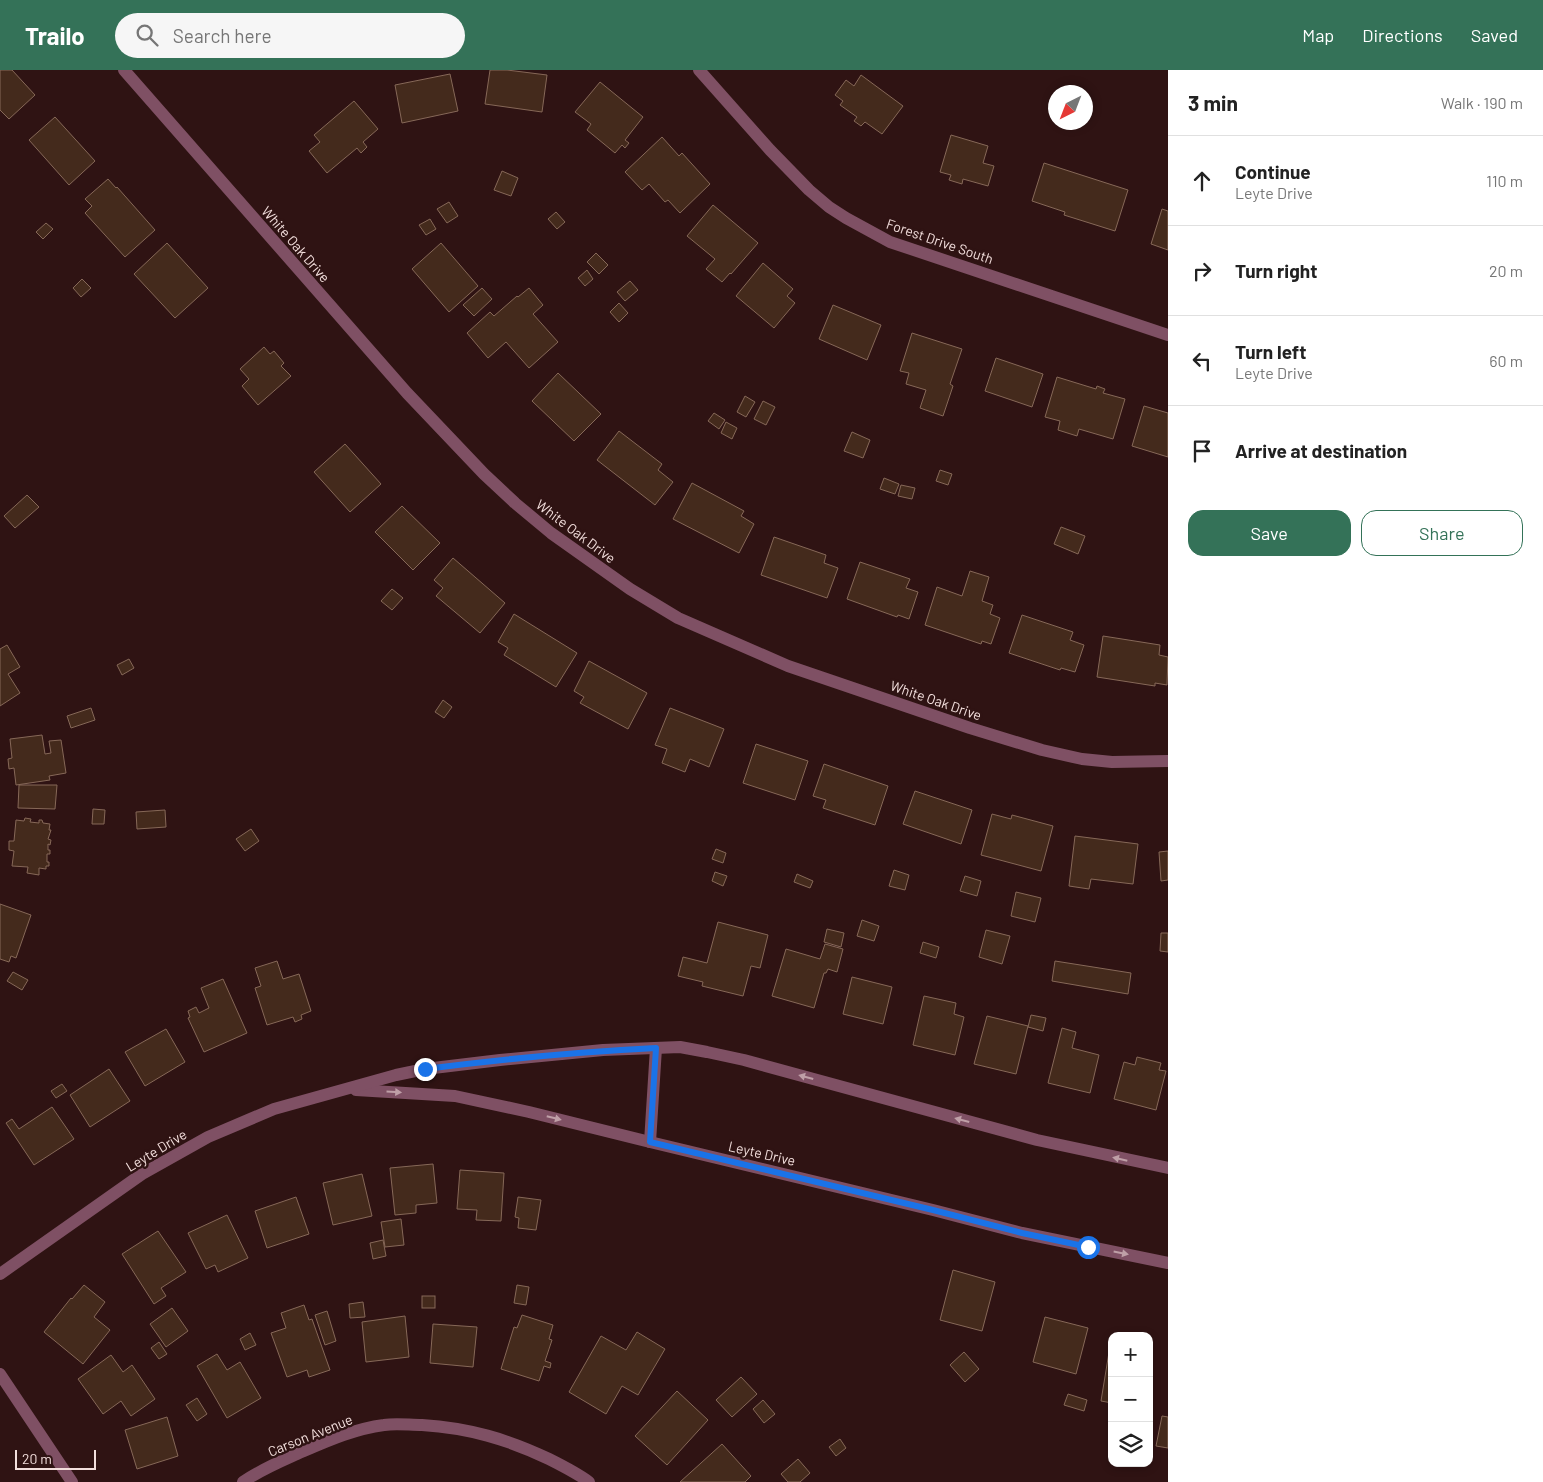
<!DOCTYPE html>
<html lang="en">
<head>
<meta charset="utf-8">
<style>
  body { margin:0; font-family:Barlow,sans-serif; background:#f6f6f6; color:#222 }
  .controls { position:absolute; right:15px; bottom:15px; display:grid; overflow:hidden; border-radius:10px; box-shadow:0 2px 8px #0003 }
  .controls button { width:45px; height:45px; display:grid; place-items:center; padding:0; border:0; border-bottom:1px solid #e0e0e0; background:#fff; color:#222; font:25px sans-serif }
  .compass { position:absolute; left:1048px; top:15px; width:45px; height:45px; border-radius:50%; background:#fff; box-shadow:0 2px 8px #0003; rotate:222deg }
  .scale { position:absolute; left:15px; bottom:12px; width:81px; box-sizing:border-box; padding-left:5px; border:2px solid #f3dfdd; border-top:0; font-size:14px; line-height:18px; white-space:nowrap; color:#f3dfdd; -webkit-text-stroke:4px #2f1313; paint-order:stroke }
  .stop { position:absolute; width:15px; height:15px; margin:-11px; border:4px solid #1a73e8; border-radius:50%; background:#fff }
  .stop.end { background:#1a73e8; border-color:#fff; box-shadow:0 1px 5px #0008 }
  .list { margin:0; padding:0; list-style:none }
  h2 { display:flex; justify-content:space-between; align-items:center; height:65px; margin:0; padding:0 20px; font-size:21px }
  h2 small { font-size:16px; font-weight:400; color:#767676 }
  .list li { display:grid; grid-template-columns:32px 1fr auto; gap:15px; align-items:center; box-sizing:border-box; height:90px; padding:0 20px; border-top:1px solid #e0e0e0 }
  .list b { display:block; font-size:19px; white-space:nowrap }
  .list p { margin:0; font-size:16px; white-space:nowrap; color:#767676 }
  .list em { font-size:16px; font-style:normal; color:#767676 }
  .actions { display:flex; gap:10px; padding:15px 20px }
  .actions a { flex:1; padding:11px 0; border:1px solid #347258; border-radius:15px; text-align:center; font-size:18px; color:#347258 }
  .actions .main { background:#347258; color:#fff }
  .icon { flex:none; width:28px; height:28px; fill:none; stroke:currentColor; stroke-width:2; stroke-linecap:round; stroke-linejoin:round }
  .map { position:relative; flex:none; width:1168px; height:1412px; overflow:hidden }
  header { display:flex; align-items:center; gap:30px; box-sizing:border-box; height:70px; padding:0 25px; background:#347258; color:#fff }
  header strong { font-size:24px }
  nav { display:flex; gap:28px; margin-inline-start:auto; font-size:18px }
  .search { width:350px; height:45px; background:#f6f6f6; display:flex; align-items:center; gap:12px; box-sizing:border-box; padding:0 18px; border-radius:28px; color:#767676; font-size:19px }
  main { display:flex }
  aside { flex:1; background:#fff }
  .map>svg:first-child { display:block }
  .building { fill:#442a1c; stroke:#866858 }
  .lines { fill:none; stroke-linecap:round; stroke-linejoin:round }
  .minor { stroke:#7f5064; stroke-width:12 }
  .oneway { fill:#bf9fa7 }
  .route { stroke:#1a73e8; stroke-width:6 }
  .labels { text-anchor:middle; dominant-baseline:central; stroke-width:5; stroke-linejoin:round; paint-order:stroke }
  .street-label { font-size:14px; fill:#f3dfdd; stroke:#2f1313 }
</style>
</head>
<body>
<header>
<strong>Trailo</strong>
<div class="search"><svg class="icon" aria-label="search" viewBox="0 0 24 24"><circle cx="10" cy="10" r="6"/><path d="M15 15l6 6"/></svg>Search here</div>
<nav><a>Map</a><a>Directions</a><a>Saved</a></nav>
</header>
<main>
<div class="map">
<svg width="1168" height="1412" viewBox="0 0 1168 1412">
  <rect width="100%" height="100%" fill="#2f1313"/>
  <g class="building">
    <path d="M0,0H12L35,25L9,49L0,40Z"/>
    <path d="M490,0H507L547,5L542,42L485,34Z"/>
    <path d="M450,4L458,41L402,53L395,15Z"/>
    <path d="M861,5L903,36L882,64L865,52L861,56L854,51L857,47L840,35L843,31L835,25L846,10L854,16Z"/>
    <path d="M600,12L643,47L625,70L629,73L625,78L622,75L615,83L587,60L591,54L575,42Z"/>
    <path d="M354,31L378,59L363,72L367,77L361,83L357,78L327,103L309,81L320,72L314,65Z"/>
    <path d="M55,47L95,91L69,115L29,70Z"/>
    <path d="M951,65L988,76L983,93L994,96L988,116L963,109L962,114L949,110L951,105L940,102Z"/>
    <path d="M662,67L679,86L682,83L710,114L680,143L668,130L665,132L649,114L642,120L625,102Z"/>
    <path d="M1044,93L1128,120L1115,161L1064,145L1065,142L1032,131Z"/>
    <path d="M502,101L518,108L511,126L494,120Z"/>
    <path d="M108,109L116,118L117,117L155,160L125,187L85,143L92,136L85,129Z"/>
    <path d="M449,132L458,146L447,153L437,139Z"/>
    <path d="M713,135L758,173L731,204L730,203L722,212L706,199L715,189L687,166Z"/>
    <path d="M1162,139L1168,141V180L1151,174Z"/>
    <path d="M556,142L565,152L557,159L548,149Z"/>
    <path d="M430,149L436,159L426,165L419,155Z"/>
    <path d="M46,153L53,159L43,169L36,162Z"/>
    <path d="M167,173L208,218L175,248L134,204Z"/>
    <path d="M441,173L478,216L449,242L412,199Z"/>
    <path d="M596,183L608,195L599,204L587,192Z"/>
    <path d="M763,193L793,219L787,226L795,233L774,258L736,226Z"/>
    <path d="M587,200L593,209L585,216L578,208Z"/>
    <path d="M82,209L91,218L81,227L73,218Z"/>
    <path d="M630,211L638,220L625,231L617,222Z"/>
    <path d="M482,218L492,229L474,246L463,235Z"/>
    <path d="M529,218L543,235L533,244L558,272L529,298L506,272L488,288L467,263L490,242L494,246L517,226L518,227Z"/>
    <path d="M619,233L628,243L619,252L610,242Z"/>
    <path d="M833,235L881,255L867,290L819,269Z"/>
    <path d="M912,263L962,279L950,314L953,316L943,346L920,338L926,320L906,314L909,303L900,301Z"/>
    <path d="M264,277L270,284L274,281L284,293L281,296L291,306L258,335L242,316L249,309L240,299Z"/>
    <path d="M996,288L1043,304L1032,337L985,321Z"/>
    <path d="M558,303L601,344L574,371L532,331Z"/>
    <path d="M1057,307L1096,319L1097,316L1105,319L1103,323L1125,329L1113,369L1079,359L1077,366L1058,360L1060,351L1045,347Z"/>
    <path d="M745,326L755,332L746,347L737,342Z"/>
    <path d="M763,331L775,337L766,355L754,349Z"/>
    <path d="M1144,336L1168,343V387L1132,376Z"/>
    <path d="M714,343L725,350L719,359L708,351Z"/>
    <path d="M726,352L737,358L732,369L721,363Z"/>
    <path d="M619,361L662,394L658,400L673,412L655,435L597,390Z"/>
    <path d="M852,362L870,370L863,388L844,381Z"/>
    <path d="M345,374L381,414L350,442L314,402Z"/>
    <path d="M940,400L952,404L948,415L936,411Z"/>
    <path d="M884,408L899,414L895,424L880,419Z"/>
    <path d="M692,413L744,441L741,446L754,454L739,483L673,449Z"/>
    <path d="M901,415L915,418L912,429L898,426Z"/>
    <path d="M27,425L39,437L15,458L4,446Z"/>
    <path d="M402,436L440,473L413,500L375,462Z"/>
    <path d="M1061,457L1085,466L1078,484L1054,474Z"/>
    <path d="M774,467L826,485L824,493L838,498L827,528L761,505Z"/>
    <path d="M453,488L505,533L480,563L436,526L443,518L434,510Z"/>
    <path d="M860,492L910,509L906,518L918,522L909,549L898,545L897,547L847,529Z"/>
    <path d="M970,501L989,507L982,531L993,535L990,544L1000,548L991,574L982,571L981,574L925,555L937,517L962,526Z"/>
    <path d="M392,519L403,528L392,540L381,531Z"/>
    <path d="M514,544L577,583L556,617L504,585L508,578L498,572Z"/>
    <path d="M1022,545L1073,562L1070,570L1084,575L1075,602L1061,598L1060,600L1009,583Z"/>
    <path d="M1103,566L1160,575L1159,585L1168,587L1167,615L1155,613V616L1097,607Z"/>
    <path d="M7,575L20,597L8,604L20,623L0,636V579Z"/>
    <path d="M129,589L134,598L122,605L117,595Z"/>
    <path d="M589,591L647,623L628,659L580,633L584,627L574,621Z"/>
    <path d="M443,630L452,637L444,648L435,642Z"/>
    <path d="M91,638L95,650L71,658L67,646Z"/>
    <path d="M670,638L724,659L709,697L690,689L685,702L662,693L667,679L655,675Z"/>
    <path d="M42,665L45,684L51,683L49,671L61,670L66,703L49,706L50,710L16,715L14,698L9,699L8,689L12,688L10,669Z"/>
    <path d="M756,674L808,691L795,730L743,713Z"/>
    <path d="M824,694L888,716L875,755L823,738L826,730L813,726Z"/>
    <path d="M19,715H57L55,739L18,738Z"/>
    <path d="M915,721L972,740L961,774L903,754Z"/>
    <path d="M93,739L105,740L104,754H92Z"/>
    <path d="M165,740L166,757L137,759L136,742Z"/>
    <path d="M992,744L1011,749L1012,745L1053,756L1041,801L981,785Z"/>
    <path d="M25,748L31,749L30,752L39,753V750H42L43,753L50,754L49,760H51L48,769L51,770L50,775L48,774V780H50V784H47V792H49V796H46V799L39,798V805L27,803L28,797L12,796L14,781L9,780V771H14L16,750L24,751Z"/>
    <path d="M251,759L259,771L245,781L236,769Z"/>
    <path d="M1075,766L1138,774L1133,814L1091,809L1089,819L1069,816Z"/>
    <path d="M716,779L726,783L723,793L712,789Z"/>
    <path d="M1168,781V810L1161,811L1159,782Z"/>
    <path d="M894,800L909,805L905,820L889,816Z"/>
    <path d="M715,802L727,806L723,816L712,811Z"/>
    <path d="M797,804L813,811L810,818L794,812Z"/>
    <path d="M965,806L981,811L977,826L960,821Z"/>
    <path d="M1016,822L1041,828L1035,852L1011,846Z"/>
    <path d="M0,834L31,845L16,888L11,886L9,892L0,889Z"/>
    <path d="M862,850L879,856L874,871L857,866Z"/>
    <path d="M718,852L768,865L760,898L751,896L743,926L702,916L703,912L678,906L683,887L707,893Z"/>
    <path d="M827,859L844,863L841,877L824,872Z"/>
    <path d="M986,860L1010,866L1002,894L979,887Z"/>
    <path d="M1161,863H1168V882L1160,881Z"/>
    <path d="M923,872L939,877L936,888L920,883Z"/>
    <path d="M825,874L843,879L837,902L828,899L826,903H824L814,938L772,926L786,879L820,889Z"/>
    <path d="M277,891L283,909L299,904L311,941L301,945L302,949L295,952L293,947L267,955L255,918L261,916L255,898Z"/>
    <path d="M1055,891L1131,903L1128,924L1052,911Z"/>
    <path d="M13,902L28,910L22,920L7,911Z"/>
    <path d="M852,907L892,917L883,954L843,944Z"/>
    <path d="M223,909L247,963L204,982L188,948L190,947L188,941L196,937L199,943L209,938L201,918Z"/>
    <path d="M924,926L956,933L954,944L964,947L955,985L913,975Z"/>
    <path d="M1031,945L1046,948L1043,961L1028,957Z"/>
    <path d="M987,946L1028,956L1016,1004L974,994Z"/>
    <path d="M1062,958L1076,962L1072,978L1099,985L1090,1023L1048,1013Z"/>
    <path d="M166,959L185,992L145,1016L125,982Z"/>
    <path d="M1137,987L1161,993L1159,1000L1166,1001L1156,1040L1114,1029L1124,992L1135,995Z"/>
    <path d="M109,999L130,1031L90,1057L70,1025Z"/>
    <path d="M62,1014L67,1021L56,1028L51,1021Z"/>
    <path d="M52,1037L74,1069L34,1095L6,1053L12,1049L19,1059Z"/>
    <path d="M433,1094L437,1133L416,1135V1143L395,1145L390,1098Z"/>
    <path d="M460,1100L504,1103L501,1151L476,1150L477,1140L457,1139Z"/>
    <path d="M362,1104L372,1146L333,1155L323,1113Z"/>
    <path d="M296,1127L309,1164L267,1178L255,1141Z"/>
    <path d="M518,1127L541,1130L536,1160L518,1158L519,1148L515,1147Z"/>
    <path d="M227,1145L248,1188L218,1202L215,1195L206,1199L188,1163Z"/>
    <path d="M401,1149L404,1175L385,1177L381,1152Z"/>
    <path d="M158,1161L186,1202L161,1218L166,1226L154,1234L122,1184Z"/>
    <path d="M383,1170L386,1186L373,1189L370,1173Z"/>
    <path d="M953,1200L995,1212L982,1261L940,1250Z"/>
    <path d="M84,1215L105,1232L94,1247L110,1260L83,1294L44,1262L71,1228L72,1229Z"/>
    <path d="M517,1215L529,1217L526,1235L514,1233Z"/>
    <rect x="422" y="1226" width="13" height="12"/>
    <path d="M363,1232L365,1247L350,1248L349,1234Z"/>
    <path d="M304,1235L309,1250L312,1249L330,1300L309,1307L307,1300L287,1307L271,1263L286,1258L281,1243Z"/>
    <path d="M172,1238L188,1261L166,1277L150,1254Z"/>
    <path d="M327,1241L336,1271L325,1275L315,1245Z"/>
    <path d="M522,1245L553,1255L549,1269L552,1270L545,1291L551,1293L550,1298L544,1296L539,1311L501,1299L514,1257L517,1258Z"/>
    <path d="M405,1246L409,1287L366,1292L362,1252Z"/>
    <path d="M1045,1247L1088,1258L1076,1304L1033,1292Z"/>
    <path d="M433,1254L477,1257L473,1297L430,1293Z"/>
    <path d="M637,1262L665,1279L638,1325L622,1316L606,1344L569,1322L601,1266L626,1280Z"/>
    <path d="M250,1263L256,1275L245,1280L240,1269Z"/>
    <path d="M1111,1270H1112V1333L1101,1331Z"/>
    <path d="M159,1272L167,1284L159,1289L151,1278Z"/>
    <path d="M964,1282L979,1299L965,1312L950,1295Z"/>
    <path d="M217,1284L227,1300L240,1292L261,1328L227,1348L197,1296Z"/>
    <path d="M111,1285L123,1302L132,1295L155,1329L131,1346L121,1331L103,1344L78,1309Z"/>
    <path d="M741,1307L757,1324L732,1347L716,1330Z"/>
    <path d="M677,1321L708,1350L667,1395L635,1366Z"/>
    <path d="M1068,1324L1087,1330L1084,1341L1064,1335Z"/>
    <path d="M197,1328L207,1344L197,1351L186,1335Z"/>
    <path d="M763,1330L775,1344L764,1353L753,1339Z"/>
    <path d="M1162,1346L1168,1347V1378L1156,1376Z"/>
    <path d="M167,1347L178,1386L137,1399L125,1360Z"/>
    <path d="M840,1369L846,1378L836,1386L829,1377Z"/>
    <path d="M722,1374L751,1406L745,1412H680Z"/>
    <path d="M798,1389L810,1403L800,1412H788L781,1404Z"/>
  </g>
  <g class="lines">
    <g class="minor">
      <path d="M124,0L407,323L484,404L515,433L551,463L630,519L678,548L788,596L970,658L1042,680L1082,689L1112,692L1168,691"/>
      <path d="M699,0L770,80L809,120L829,137L846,148L890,172L1168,265"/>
      <path d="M356,1020L455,1026L529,1042L650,1072L933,1140L1022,1163L1168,1193"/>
      <path d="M650,1072L656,978"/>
      <path d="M0,1204L142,1104L208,1067L274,1039L396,1005L425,999L500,990L603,980L680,977L707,982L744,990L1037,1070L1168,1098"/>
      <path d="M0,1304L72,1412"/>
      <path d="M243,1412C260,1400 279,1392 297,1384C325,1372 353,1359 384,1355C396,1353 409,1355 422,1355C469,1358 507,1369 549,1389C563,1396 577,1403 589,1412"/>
    </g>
  </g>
  <defs><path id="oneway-solid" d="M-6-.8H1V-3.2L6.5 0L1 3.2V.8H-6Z" transform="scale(1.25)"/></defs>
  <g class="oneway">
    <use href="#oneway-solid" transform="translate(806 1007) rotate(-165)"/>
    <use href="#oneway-solid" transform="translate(394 1022) rotate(3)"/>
    <use href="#oneway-solid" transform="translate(554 1048) rotate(14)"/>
    <use href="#oneway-solid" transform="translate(962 1050) rotate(-165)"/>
    <use href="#oneway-solid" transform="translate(1120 1089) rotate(-167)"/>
    <use href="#oneway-solid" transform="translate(1121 1183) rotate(11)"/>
  </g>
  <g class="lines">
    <path class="route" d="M425,999C502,989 578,982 656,978L650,1072L933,1140L1022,1163L1088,1177"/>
  </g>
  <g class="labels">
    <g class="street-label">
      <text transform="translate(940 171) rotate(19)">Forest Drive South</text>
      <text transform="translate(296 174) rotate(49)">White Oak Drive</text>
      <text transform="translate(576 461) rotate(37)">White Oak Drive</text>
      <text transform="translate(936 630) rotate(19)">White Oak Drive</text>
      <text transform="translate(156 1080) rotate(-31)">Leyte Drive</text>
      <text transform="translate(762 1083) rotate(13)">Leyte Drive</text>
      <text transform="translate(310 1365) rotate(-22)">Carson Avenue</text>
    </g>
  </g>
</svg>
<div class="controls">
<button>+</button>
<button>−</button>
<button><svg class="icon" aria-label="layers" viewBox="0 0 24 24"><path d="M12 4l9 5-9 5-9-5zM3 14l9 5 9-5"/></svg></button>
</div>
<svg class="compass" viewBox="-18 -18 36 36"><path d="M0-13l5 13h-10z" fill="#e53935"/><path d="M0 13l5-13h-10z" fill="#767676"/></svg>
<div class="scale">20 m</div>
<div class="stop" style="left:1088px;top:1177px"></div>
<div class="stop end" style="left:425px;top:999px"></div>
</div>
<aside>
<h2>3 min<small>Walk · 190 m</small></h2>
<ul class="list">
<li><svg class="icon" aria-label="ahead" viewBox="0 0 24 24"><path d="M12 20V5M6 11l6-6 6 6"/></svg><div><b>Continue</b><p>Leyte Drive</p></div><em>110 m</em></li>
<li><svg class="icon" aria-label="right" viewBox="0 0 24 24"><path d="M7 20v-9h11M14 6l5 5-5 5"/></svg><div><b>Turn right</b></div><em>20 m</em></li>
<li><svg class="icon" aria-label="left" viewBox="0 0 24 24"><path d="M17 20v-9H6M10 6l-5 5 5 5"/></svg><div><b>Turn left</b><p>Leyte Drive</p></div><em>60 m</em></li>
<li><svg class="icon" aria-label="arrive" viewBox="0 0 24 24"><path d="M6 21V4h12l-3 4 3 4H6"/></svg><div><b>Arrive at destination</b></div></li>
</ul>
<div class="actions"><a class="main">Save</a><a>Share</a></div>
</aside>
</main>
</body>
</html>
